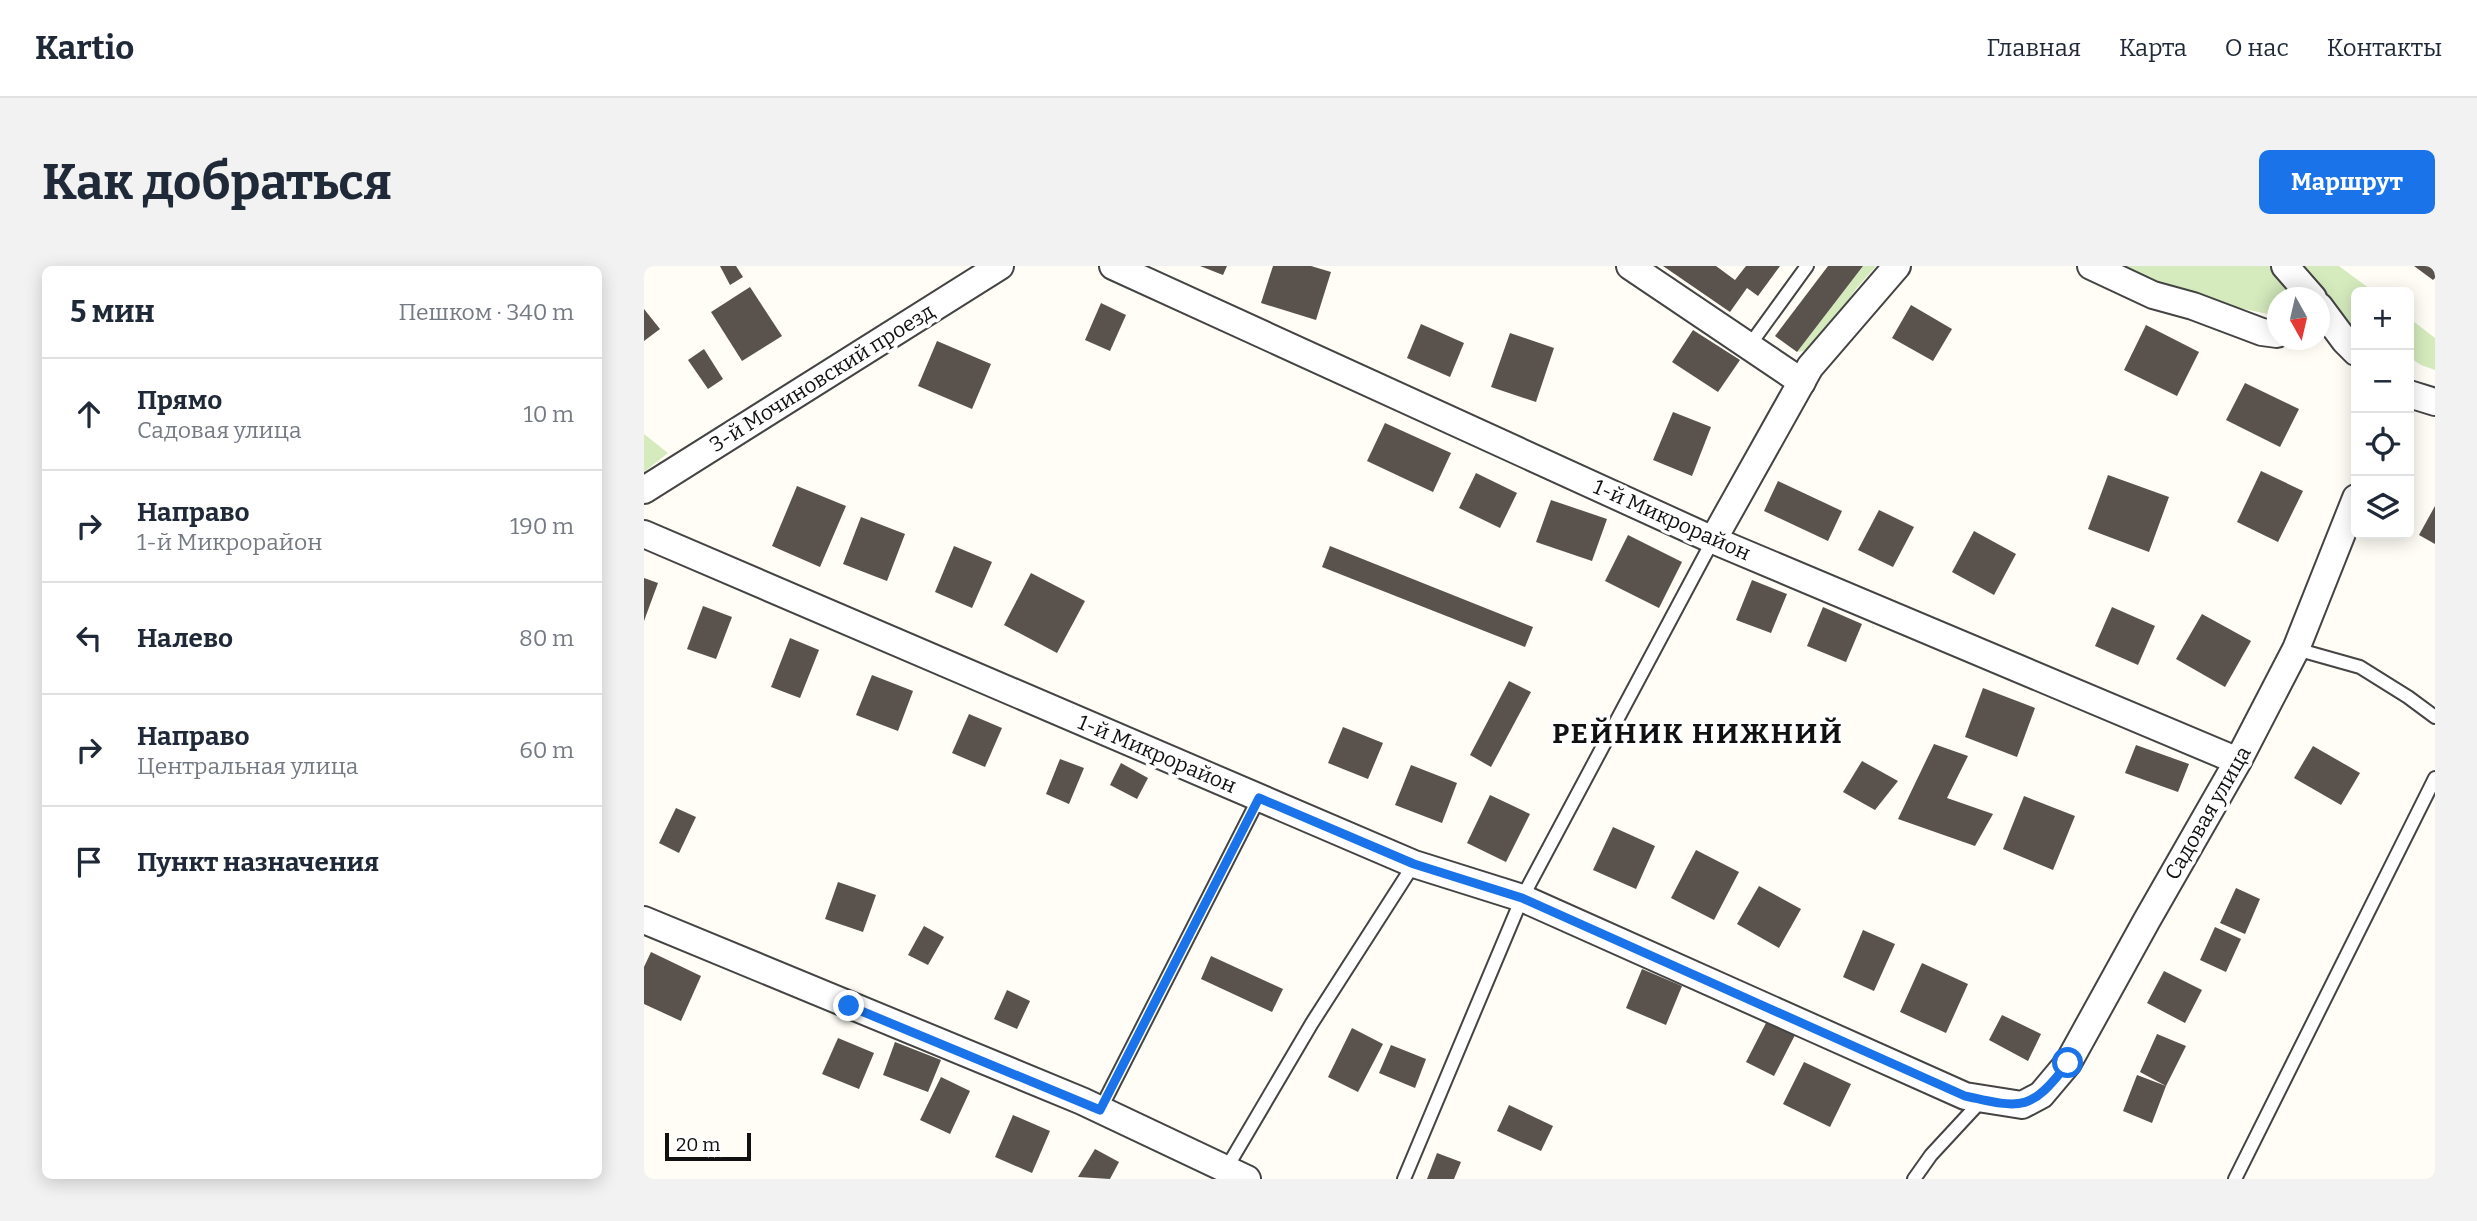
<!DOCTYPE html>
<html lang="ru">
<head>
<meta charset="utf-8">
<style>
  body { margin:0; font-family:Bitter,serif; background:#f2f2f3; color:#1f2937 }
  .controls { position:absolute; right:21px; top:21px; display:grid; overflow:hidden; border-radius:10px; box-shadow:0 4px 18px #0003 }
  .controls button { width:63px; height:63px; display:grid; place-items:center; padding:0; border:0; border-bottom:2px solid #e0e1e3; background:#fff; color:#1f2937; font:35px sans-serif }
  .compass { position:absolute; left:1623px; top:21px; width:63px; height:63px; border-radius:50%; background:#fff; box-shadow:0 4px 18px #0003; rotate:172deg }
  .scale { position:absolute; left:21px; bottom:18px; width:86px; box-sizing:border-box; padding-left:7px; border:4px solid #111; border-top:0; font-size:19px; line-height:24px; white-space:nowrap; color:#111; -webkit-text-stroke:5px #fff; paint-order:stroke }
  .stop { position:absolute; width:21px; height:21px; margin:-16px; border:5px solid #1a73e8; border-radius:50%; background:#fff }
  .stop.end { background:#1a73e8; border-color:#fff; box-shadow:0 2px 7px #0008 }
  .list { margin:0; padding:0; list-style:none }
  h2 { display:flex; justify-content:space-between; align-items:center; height:91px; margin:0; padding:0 28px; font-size:30px }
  h2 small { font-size:23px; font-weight:400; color:#747a83 }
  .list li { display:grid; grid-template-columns:46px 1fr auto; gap:21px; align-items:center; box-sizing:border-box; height:112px; padding:0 28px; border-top:2px solid #e0e1e3 }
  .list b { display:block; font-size:26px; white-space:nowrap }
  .list p { margin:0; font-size:23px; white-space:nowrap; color:#747a83 }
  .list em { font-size:23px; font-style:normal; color:#747a83 }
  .icon { flex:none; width:38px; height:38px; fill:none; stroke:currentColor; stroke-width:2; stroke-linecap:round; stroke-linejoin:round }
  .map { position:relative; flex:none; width:1791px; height:913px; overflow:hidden; border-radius:10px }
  header { display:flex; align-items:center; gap:42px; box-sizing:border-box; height:98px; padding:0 35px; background:#fff; border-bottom:2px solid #e0e1e3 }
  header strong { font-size:33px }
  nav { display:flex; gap:38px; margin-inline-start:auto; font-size:24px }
  .intro { display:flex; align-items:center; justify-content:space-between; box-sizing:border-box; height:168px; padding:0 42px }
  h1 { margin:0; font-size:49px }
  .button { padding:18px 32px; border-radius:10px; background:#1a73e8; color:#fff; font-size:24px; font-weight:700 }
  main { display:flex; gap:42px; padding:0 42px }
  aside { flex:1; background:#fff; border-radius:10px; box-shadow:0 4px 18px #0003 }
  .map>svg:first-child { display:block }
  .green { fill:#d5ebbd }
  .building { fill:#5a524d }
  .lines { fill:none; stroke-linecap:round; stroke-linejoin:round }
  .lane-casing { stroke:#444; stroke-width:16 }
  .street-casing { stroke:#444; stroke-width:30 }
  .lane { stroke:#fff; stroke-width:12 }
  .street { stroke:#fff; stroke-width:26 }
  .route { stroke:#1a73e8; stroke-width:9 }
  .labels { text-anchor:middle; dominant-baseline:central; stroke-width:7; stroke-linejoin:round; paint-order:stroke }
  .street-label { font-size:21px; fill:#111; stroke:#fff }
  .district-label { font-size:28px; font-weight:bold; letter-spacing:2px; fill:#111; stroke:#fff }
</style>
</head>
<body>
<header>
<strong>Kartio</strong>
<nav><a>Главная</a><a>Карта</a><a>О нас</a><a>Контакты</a></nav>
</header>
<div class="intro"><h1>Как добраться</h1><a class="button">Маршрут</a></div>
<main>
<aside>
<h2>5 мин<small>Пешком · 340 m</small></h2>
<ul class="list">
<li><svg class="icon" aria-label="ahead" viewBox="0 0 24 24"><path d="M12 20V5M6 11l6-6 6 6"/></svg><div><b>Прямо</b><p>Садовая улица</p></div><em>10 m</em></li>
<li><svg class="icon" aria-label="right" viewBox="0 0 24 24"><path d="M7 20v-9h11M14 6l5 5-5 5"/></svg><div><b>Направо</b><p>1-й Микрорайон</p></div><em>190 m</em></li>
<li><svg class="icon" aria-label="left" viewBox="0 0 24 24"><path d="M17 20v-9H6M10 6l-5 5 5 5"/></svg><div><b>Налево</b></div><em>80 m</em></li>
<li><svg class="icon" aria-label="right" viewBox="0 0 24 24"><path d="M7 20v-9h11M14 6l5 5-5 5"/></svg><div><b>Направо</b><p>Центральная улица</p></div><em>60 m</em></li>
<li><svg class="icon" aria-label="arrive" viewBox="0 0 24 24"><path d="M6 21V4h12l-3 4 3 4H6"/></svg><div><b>Пункт назначения</b></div></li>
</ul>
</aside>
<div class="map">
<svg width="1791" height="913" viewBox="0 0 1791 913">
  <rect width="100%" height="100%" fill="#fffdf5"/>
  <g class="green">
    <path d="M1219,0H1232L1212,23L1170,83L1153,86Z"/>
    <path d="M1467,0H1695L1730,26H1712V60L1676,56L1675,32H1633V50L1554,33Z"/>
    <path d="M1765,52L1791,72V104L1777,99L1765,91Z"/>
    <path d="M0,168L24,187L0,206Z"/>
  </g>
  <g class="building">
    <path d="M76,0H92L99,11L86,19Z"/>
    <path d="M556,0H583L579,9Z"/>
    <path d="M629,0H667L687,6L672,54L617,37Z"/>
    <path d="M1019,0H1072L1091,14L1102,0H1136L1114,30L1103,22L1086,46Z"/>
    <path d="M1184,0H1219L1153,86L1131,70Z"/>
    <path d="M1770,0H1791V12L1789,14Z"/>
    <path d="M106,21L138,70L98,95L67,46Z"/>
    <path d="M457,37L482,49L466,85L441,74Z"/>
    <path d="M1267,39L1308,63L1289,95L1248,72Z"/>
    <path d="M0,43L16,63L0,75Z"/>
    <path d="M777,58L820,77L806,111L763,92Z"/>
    <path d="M1502,59L1555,86L1533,130L1480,104Z"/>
    <path d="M1049,64L1096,94L1074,126L1028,96Z"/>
    <path d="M866,67L910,82L892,136L847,121Z"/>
    <path d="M293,75L347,98L328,143L274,120Z"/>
    <path d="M60,83L79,113L64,123L44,94Z"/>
    <path d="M1601,117L1655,143L1636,181L1582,154Z"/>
    <path d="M1029,146L1067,161L1048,210L1009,194Z"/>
    <path d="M741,157L807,187L789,226L723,195Z"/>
    <path d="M1617,205L1659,225L1634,276L1593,256Z"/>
    <path d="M832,207L873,227L856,262L815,242Z"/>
    <path d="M1464,209L1525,231L1505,286L1444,263Z"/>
    <path d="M1134,215L1198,245L1184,275L1120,245Z"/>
    <path d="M153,220L202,240L176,301L128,280Z"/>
    <path d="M907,234L963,253L948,295L892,276Z"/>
    <path d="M1791,240V278L1775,269Z"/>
    <path d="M1235,244L1270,261L1249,301L1214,284Z"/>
    <path d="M217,251L261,268L243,315L199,298Z"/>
    <path d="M1330,265L1372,288L1350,329L1308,306Z"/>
    <path d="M984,269L1038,296L1015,342L961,315Z"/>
    <path d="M310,280L348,296L328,342L291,326Z"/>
    <path d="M686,280L889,361L881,381L678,301Z"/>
    <path d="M387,307L441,335L413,387L360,359Z"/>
    <path d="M0,312L14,317L0,355Z"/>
    <path d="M1108,314L1143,328L1127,367L1092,354Z"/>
    <path d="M59,340L88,351L72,393L43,383Z"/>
    <path d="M1179,341L1218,358L1202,396L1163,380Z"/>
    <path d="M1468,341L1511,360L1494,399L1451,380Z"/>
    <path d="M1558,348L1607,375L1581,421L1532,393Z"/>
    <path d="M146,372L175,384L156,432L127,421Z"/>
    <path d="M228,409L269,425L254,465L212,449Z"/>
    <path d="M865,415L887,426L847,501L826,489Z"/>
    <path d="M1339,422L1391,442L1373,491L1321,471Z"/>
    <path d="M325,448L358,462L341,501L308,487Z"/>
    <path d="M699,461L739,477L724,513L684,497Z"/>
    <path d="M1290,478L1324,490L1303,532L1349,548L1331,580L1254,553Z"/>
    <path d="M1492,479L1545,498L1534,526L1481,507Z"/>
    <path d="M1669,480L1716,507L1697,539L1650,512Z"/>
    <path d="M416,493L440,502L425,538L402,528Z"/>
    <path d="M1218,495L1254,515L1231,544L1199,526Z"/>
    <path d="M477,497L504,512L493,533L466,519Z"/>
    <path d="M767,499L813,517L798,557L751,539Z"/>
    <path d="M846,529L886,548L862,596L823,577Z"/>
    <path d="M1380,530L1431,550L1409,604L1359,583Z"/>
    <path d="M32,542L52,551L35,587L15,577Z"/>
    <path d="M969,561L1011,580L992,623L949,604Z"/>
    <path d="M1052,584L1095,606L1070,654L1027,632Z"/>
    <path d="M194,616L232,629L219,666L181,653Z"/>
    <path d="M1115,620L1157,643L1135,682L1093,658Z"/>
    <path d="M1592,622L1616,633L1601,668L1576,657Z"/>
    <path d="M280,660L300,671L284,699L264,689Z"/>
    <path d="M1571,661L1597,673L1582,706L1556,694Z"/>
    <path d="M1219,664L1251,678L1230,725L1199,711Z"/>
    <path d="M7,686L57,710L37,755L0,738V701Z"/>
    <path d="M567,690L639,723L628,746L557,713Z"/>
    <path d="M1278,697L1324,718L1302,767L1256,746Z"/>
    <path d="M998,703L1038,720L1022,759L982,742Z"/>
    <path d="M1520,705L1558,724L1541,757L1503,737Z"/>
    <path d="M363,724L386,735L373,763L350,753Z"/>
    <path d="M1358,749L1397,768L1384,795L1345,774Z"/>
    <path d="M1123,755L1151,769L1130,810L1102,796Z"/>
    <path d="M708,762L739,778L714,826L684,811Z"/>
    <path d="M1513,768L1542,780L1522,820L1508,857L1479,845L1493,809L1522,820L1496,806Z"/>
    <path d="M194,772L230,787L215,823L178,808Z"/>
    <path d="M251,776L297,794L284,826L239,809Z"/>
    <path d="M747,779L782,793L771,822L735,807Z"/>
    <path d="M1160,796L1207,818L1186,861L1139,838Z"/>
    <path d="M297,811L326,825L306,868L276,854Z"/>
    <path d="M865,839L909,860L897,885L853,865Z"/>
    <path d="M369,849L406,865L388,907L351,891Z"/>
    <path d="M451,883L475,896L466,913L434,911Z"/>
    <path d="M793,887L817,896L810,913H783Z"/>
  </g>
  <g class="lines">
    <g class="lane-casing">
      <g id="lane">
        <path d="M1105,80L1163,0"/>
        <path d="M1652,383L1716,401L1764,431L1791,451"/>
        <path d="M456,844L615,532"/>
        <path d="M582,903L668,757L770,598"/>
        <path d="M760,913L878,632L1069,274"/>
        <path d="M1270,913L1287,889L1338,834"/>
        <path d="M1591,913L1791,512"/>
      </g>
    </g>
    <g class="street-casing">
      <g id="street">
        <path d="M469,0L1069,274L1594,495"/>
        <path d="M986,0L1158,116"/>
        <path d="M1447,0L1509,29L1549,40L1618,66L1633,68"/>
        <path d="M1641,0L1669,32"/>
        <path d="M1675,40L1701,75L1712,86"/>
        <path d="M1765,128L1791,136"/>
        <path d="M0,224L356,0"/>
        <path d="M0,268L770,598L878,632L1321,830L1378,839L1397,829L1424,797L1503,654L1594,495L1652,383L1712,232"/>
        <path d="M1069,274L1166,101L1253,0"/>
        <path d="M0,654L438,835L603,913"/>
      </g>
    </g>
    <use href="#lane" class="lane"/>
    <use href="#street" class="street"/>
  </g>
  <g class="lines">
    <path class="route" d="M205,740L456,844L615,532L770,598L878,632L1321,830C1379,843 1387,845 1424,797"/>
  </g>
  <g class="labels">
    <g class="street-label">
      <text transform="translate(178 112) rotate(-32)">3-й Мочиновский проезд</text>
      <text transform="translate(1028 254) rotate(24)">1-й Микрорайон</text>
      <text transform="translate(513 488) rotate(23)">1-й Микрорайон</text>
      <text transform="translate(1564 547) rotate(-60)">Садовая улица</text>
    </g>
    <g class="district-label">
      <text x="1054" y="467">РЕЙНИК НИЖНИЙ</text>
    </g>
  </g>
</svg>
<div class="controls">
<button>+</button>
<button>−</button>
<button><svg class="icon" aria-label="locate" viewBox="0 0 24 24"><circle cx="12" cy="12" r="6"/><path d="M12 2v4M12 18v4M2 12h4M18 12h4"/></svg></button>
<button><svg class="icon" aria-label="layers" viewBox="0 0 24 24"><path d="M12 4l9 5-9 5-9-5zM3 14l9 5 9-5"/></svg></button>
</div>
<svg class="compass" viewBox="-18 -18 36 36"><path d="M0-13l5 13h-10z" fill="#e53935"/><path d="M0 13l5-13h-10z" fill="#747a83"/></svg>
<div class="scale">20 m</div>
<div class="stop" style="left:1424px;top:797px"></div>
<div class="stop end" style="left:205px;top:740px"></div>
</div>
</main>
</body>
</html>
